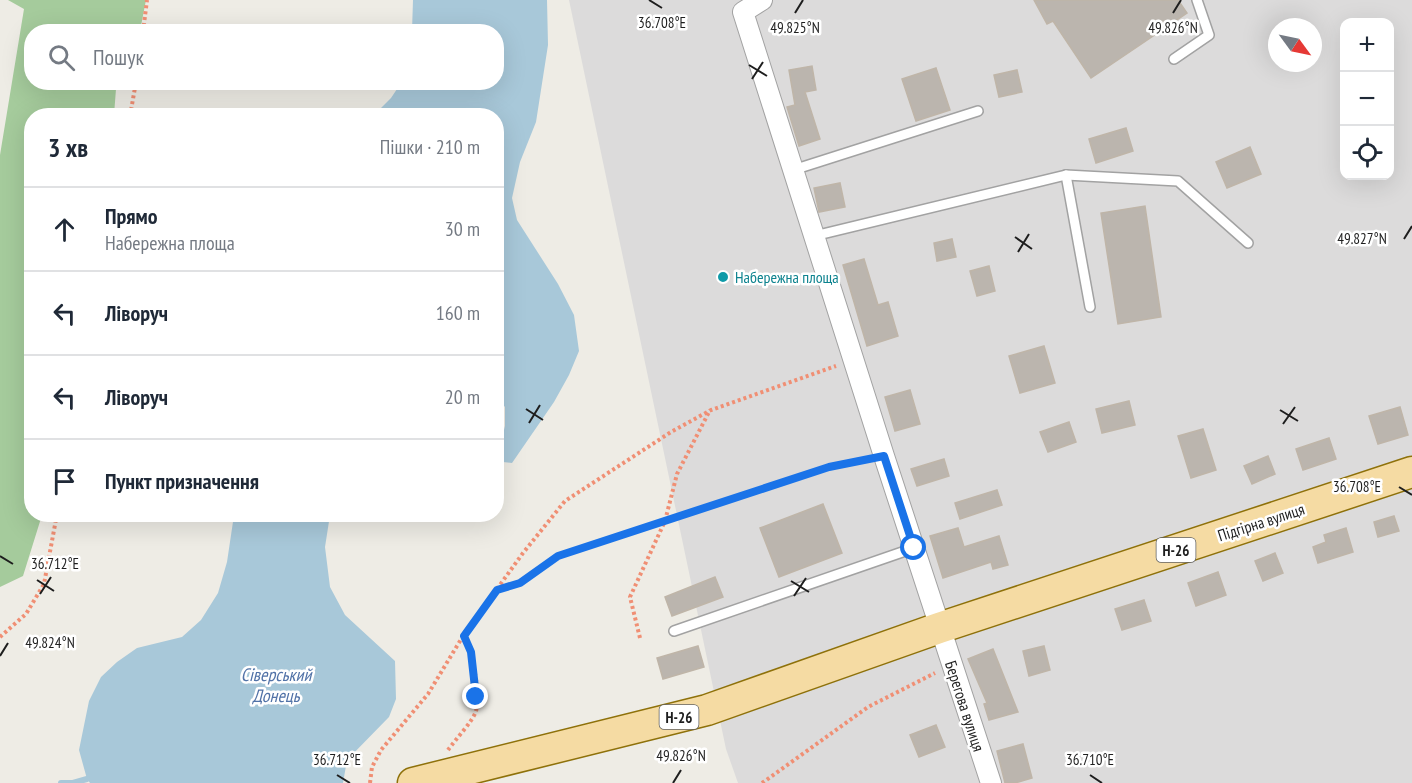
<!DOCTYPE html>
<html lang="uk">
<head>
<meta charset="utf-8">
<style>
  body { margin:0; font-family:"PT Sans Narrow",sans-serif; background:#f2f2f3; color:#1f2937 }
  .controls { position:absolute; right:18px; top:18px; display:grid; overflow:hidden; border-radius:12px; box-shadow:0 6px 24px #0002 }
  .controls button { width:54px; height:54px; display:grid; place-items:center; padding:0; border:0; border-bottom:2px solid #e0e1e3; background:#fff; color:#1f2937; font:30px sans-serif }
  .compass { position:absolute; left:1268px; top:18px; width:54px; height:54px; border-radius:50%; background:#fff; box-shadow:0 6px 24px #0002; rotate:123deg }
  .stop { position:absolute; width:18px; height:18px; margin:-14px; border:4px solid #1a73e8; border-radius:50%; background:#fff }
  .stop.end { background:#1a73e8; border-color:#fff; box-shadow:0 2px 6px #0008 }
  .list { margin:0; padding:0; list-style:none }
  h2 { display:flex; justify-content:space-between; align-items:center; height:78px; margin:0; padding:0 24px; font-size:26px }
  h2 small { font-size:20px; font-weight:400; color:#747a83 }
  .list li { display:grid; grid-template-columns:39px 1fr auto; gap:18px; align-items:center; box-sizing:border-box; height:84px; padding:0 24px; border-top:2px solid #e0e1e3 }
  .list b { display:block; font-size:22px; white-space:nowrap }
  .list p { margin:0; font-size:20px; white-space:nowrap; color:#747a83 }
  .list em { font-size:20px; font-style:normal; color:#747a83 }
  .icon { flex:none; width:33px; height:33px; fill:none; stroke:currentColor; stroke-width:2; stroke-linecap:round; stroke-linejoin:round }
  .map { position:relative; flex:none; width:1412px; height:783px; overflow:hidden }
  .search { position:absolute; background:#fff; box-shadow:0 6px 24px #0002; left:24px; top:24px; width:480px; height:66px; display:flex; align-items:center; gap:15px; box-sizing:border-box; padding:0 21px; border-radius:24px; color:#747a83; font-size:22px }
  .panel { position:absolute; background:#fff; box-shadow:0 6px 24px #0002; left:24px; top:108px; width:480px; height:414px; border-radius:24px }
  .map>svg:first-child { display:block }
  .residential { fill:#dcdbdb; fill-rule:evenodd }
  .forest { fill:#a5cb9c }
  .water { fill:#a8c8d9 }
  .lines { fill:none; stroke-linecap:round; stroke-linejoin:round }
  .stream { stroke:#a8c8d9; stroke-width:6 }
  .building { fill:#bbb5ae; stroke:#bfb5a8; stroke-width:1.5 }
  .service-casing { stroke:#a2a2a2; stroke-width:12 }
  .minor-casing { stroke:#a2a2a2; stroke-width:22 }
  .primary-casing { stroke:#8e710a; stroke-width:33 }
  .path { stroke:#f08f74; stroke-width:4; stroke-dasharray:3 3; stroke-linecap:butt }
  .service { stroke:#fff; stroke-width:9 }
  .minor { stroke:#fff; stroke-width:20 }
  .primary { stroke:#f5dba3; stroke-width:30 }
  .route { stroke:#1a73e8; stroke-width:8 }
  .ticks { fill:none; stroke:#1e1e1e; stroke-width:2 }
  .culture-dot { fill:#0f9aa8; stroke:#fff; stroke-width:2 }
  .labels { text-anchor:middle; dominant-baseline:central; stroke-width:5; stroke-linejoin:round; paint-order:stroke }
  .shield { fill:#fff; stroke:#626262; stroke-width:1.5 }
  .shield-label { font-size:15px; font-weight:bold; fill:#1e1e1e }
  .culture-label { font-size:16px; fill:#0d838f; stroke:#fff; text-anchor:start }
  .street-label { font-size:16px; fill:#1e1e1e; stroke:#fff }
  .water-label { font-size:18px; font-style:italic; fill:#5172a7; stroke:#fff }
  .ticks-label { font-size:15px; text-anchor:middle; fill:#1e1e1e; stroke:#fff; stroke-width:5; stroke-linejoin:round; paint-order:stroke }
</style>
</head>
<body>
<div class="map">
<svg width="1412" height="783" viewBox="0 0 1412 783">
  <rect width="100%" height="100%" fill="#eeece5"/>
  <path class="residential" d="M569,0H1412V783H738L726,749ZM1344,22H1390V176H1344ZM1277,27H1313V63H1277Z"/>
  <path class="forest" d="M8,0H146L140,31L32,32V82L119,83L116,89L114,115L32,116V514L42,515L23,576L0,587V155L24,9Z"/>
  <g class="water">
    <path d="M413,0H547L548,45L536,122L520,162L512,198L517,220L558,284L574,315L579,351L569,375L554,402L512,463L503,462L498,454L505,426V407L496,396V116L374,115L391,98L401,83L496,82V32L412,31Z"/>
    <path d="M234,515H330L325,547L330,587L345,615L395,661L396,699L389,717L347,760L343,783H90L87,779L79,750L89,701L101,677L117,662L137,648L182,637L201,620L218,593L227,562Z"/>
  </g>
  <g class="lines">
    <path class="stream" d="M61,783H73L87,779"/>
  </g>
  <g class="building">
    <path d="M1034,0H1178L1187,13L1091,78L1053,21L1047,24Z"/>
    <path d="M812,66L816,90L805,92L820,139L799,146L787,107L795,105L789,70Z"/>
    <path d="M936,68L950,110L916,121L902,79Z"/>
    <path d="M1017,70L1022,92L999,97L994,75Z"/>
    <path d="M1126,128L1133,151L1096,163L1089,139Z"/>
    <path d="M1250,147L1261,174L1227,188L1216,162Z"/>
    <path d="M840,183L845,207L819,212L814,188Z"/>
    <path d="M1145,206L1161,317L1118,324L1101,213Z"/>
    <path d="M952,239L956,257L937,261L934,243Z"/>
    <path d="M864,259L878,305L888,302L898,336L867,346L843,265Z"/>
    <path d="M989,266L995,291L977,296L970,271Z"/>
    <path d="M1044,346L1055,383L1020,393L1009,356Z"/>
    <path d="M910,390L920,424L895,431L885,397Z"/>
    <path d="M1129,401L1135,425L1102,433L1096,409Z"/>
    <path d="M1400,407L1408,435L1378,444L1369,416Z"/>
    <path d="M1069,422L1076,442L1048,452L1040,432Z"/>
    <path d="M1203,429L1216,470L1191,478L1178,436Z"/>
    <path d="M1329,438L1336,459L1303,470L1296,449Z"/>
    <path d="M1268,456L1275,474L1252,484L1244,466Z"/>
    <path d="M944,459L949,476L917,486L911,469Z"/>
    <path d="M997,490L1002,505L960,519L955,503Z"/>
    <path d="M823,504L842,553L779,577L760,528Z"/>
    <path d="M1394,516L1399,531L1378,537L1374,522Z"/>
    <path d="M958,528L964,547L999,536L1008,565L993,569L991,562L943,578L930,536Z"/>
    <path d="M1346,528L1353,552L1318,563L1313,547L1326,542L1324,535Z"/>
    <path d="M1275,553L1283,573L1263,581L1255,561Z"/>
    <path d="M1218,572L1226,595L1196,606L1188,583Z"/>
    <path d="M715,577L723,597L672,616L665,597Z"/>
    <path d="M1144,600L1151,621L1122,630L1115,609Z"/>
    <path d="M698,646L704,667L663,679L657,658Z"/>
    <path d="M1044,646L1050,670L1029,676L1023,651Z"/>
    <path d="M993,649L1018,712L989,720L984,704L987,703L968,659Z"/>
    <path d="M936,725L945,747L919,757L910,735Z"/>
    <path d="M1023,744L1032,778L1015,783H1005L997,751Z"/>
  </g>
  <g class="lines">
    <g class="service-casing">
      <g id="service">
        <path d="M1174,59L1209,35L1197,0"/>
        <path d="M793,170L978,111"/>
        <path d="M1066,175L1090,307"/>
        <path d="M814,236L1066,175L1178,181L1248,243"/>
        <path d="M674,631L914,548"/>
      </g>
    </g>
    <g class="minor-casing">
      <path id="minor" d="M762,0L743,12L884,456L991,783"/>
    </g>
    <g class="primary-casing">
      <path id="primary" d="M413,783L707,710L939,628L1412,472"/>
    </g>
    <g class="path">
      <path d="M143,32L147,0"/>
      <path d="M130,116L136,82"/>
      <path d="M498,590L520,583L558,556L829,467L868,459"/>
      <path d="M0,637L26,614L44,584L57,514"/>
      <path d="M640,638L630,597L665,521L677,474L710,410"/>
      <path d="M448,750C455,740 473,721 476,711C481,691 472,654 464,636"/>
      <path d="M370,783L372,767L381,750L428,694L463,636L523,553L565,501L671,432L711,410L836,366"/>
      <path d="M762,783L868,707L935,673"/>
    </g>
    <use href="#service" class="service"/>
    <use href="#minor" class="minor"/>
    <use href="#primary" class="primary"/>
  </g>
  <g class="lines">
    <path class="route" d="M476,697L471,652L464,636L497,590L520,583L558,556L829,467L884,456L914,548"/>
  </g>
  <path class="ticks" d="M649,0L662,8M795,13L803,0M1173,13L1181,0M749,65L767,76M752,79L763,62M1015,237L1032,249M1404,239L1412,226M1018,252L1029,234M526,409L543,420M1280,410L1298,421M529,423L540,405M1283,424L1295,407M1399,487L1412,495M0,556L13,564M37,580L54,591M791,581L809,592M40,594L51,577M794,596L806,578M0,656L8,643M337,775L350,783M1090,775L1102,783M673,783L681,770"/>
  <circle class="culture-dot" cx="723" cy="277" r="6"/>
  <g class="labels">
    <g class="shield">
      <rect x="1156.5" y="538" width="39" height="24" rx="4.5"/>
      <rect x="659.5" y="705" width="39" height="24" rx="4.5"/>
    </g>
    <g class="shield-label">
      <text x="1176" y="550">Н-26</text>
      <text x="679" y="717">Н-26</text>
    </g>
    <g class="culture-label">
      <text x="735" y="277">Набережна площа</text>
    </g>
    <g class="street-label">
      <text transform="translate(1261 522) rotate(-18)">Підгірна вулиця</text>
      <text transform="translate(965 706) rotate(72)">Берегова вулиця</text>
    </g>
    <g class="water-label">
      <text x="276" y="674">Сіверський<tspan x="276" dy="21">Донець</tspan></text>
    </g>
  </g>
  <g class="ticks-label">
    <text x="662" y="28">36.708°E</text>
    <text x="795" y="33">49.825°N</text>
    <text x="1173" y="33">49.826°N</text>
    <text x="1362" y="244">49.827°N</text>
    <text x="1357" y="492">36.708°E</text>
    <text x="55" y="569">36.712°E</text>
    <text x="50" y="648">49.824°N</text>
    <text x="681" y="761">49.826°N</text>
    <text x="337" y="765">36.712°E</text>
    <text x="1090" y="765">36.710°E</text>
  </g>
</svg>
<div class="controls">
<button>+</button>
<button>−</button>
<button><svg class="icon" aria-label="locate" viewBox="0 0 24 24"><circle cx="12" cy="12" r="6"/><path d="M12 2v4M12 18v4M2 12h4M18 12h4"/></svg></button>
</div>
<svg class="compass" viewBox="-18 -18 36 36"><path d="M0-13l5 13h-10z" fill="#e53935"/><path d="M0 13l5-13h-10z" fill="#747a83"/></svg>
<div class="stop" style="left:914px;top:548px"></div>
<div class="stop end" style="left:476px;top:697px"></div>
<div class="search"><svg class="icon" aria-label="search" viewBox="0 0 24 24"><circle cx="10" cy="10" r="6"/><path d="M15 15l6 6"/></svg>Пошук</div>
<section class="panel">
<h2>3 хв<small>Пішки · 210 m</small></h2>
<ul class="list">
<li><svg class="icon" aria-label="ahead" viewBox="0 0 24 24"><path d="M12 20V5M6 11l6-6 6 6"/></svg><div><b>Прямо</b><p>Набережна площа</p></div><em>30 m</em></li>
<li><svg class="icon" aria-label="left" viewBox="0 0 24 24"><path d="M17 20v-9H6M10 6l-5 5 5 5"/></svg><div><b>Ліворуч</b></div><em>160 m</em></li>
<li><svg class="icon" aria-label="left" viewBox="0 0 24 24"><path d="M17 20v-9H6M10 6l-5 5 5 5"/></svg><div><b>Ліворуч</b></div><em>20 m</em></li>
<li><svg class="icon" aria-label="arrive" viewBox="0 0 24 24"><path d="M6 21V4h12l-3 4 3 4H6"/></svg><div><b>Пункт призначення</b></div></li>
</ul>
</section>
</div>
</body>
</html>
